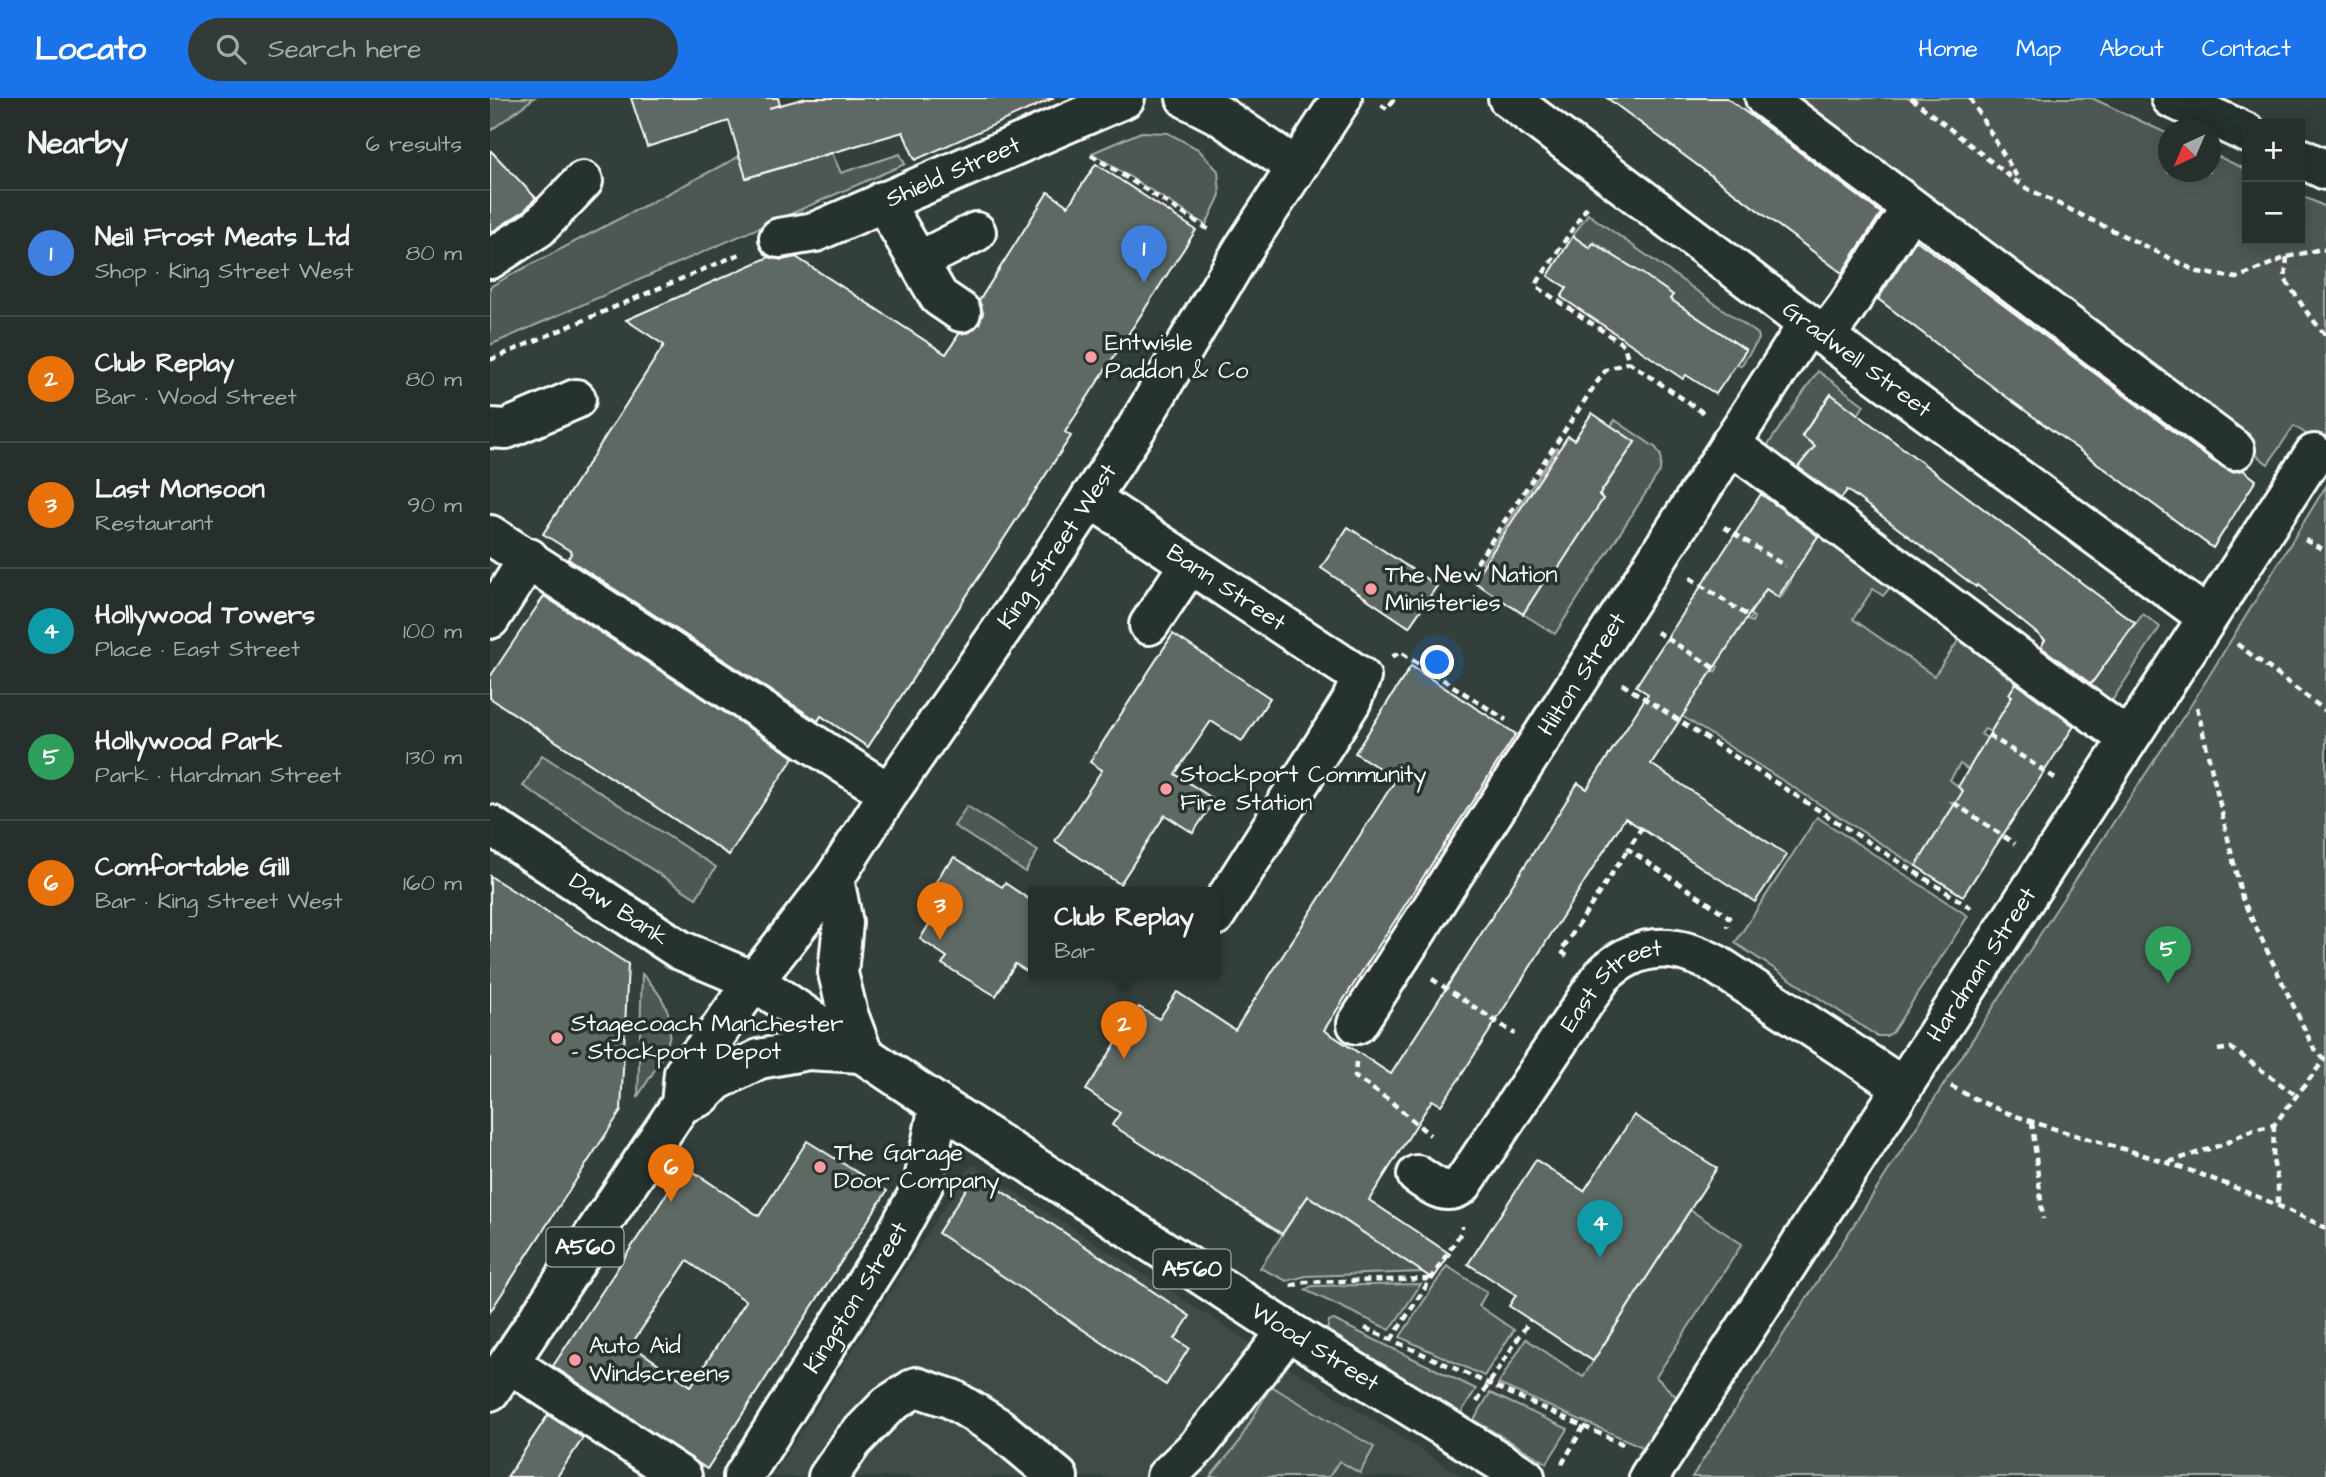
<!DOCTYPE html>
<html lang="en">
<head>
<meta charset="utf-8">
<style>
  body { margin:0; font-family:"Architects Daughter",sans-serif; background:#323b38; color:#f1f3f6 }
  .controls { position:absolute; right:21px; top:21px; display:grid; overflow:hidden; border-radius:0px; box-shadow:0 4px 18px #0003 }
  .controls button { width:63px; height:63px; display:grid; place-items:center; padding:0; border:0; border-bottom:2px solid #424a48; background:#262f2c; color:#f1f3f6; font:35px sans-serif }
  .compass { position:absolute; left:1668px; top:21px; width:63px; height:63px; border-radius:50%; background:#262f2c; box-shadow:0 4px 18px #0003; rotate:224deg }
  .you { position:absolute; left:948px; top:565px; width:24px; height:24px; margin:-18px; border:5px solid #fff; border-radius:50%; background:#1a73e8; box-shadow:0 0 0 10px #1a73e833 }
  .badge { display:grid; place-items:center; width:46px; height:46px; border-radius:50%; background:#1a73e8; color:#fff; font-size:23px; font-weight:700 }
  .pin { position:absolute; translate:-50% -58px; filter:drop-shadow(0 2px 4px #0008) }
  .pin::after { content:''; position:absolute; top:37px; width:24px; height:21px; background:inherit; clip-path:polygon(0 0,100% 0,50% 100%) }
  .popup { position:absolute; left:538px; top:789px; width:192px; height:91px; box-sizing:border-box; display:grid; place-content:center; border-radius:0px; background:#262f2c; filter:drop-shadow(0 2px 5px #0005); font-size:23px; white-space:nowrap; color:#a4a9a9 }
  .popup b { font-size:26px; color:#f1f3f6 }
  .popup::after { content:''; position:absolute; left:50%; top:100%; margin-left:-14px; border:14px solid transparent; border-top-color:#262f2c }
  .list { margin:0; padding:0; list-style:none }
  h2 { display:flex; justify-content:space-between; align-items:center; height:91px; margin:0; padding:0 28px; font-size:30px }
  h2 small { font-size:23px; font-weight:400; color:#a4a9a9 }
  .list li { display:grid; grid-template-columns:46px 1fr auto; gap:21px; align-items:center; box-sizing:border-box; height:126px; padding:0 28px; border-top:2px solid #424a48 }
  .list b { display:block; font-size:26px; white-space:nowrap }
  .list p { margin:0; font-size:23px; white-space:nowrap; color:#a4a9a9 }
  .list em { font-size:23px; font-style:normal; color:#a4a9a9 }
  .icon { flex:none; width:38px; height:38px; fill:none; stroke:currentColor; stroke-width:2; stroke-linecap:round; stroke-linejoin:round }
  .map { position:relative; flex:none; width:1836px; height:1379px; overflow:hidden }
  header { display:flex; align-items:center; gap:42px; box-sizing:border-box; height:98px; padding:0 35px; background:#1a73e8; color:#fff }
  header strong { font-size:33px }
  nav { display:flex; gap:38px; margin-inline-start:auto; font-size:24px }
  .search { width:490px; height:63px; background:#323b38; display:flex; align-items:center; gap:18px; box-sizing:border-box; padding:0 24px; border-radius:38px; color:#a4a9a9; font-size:26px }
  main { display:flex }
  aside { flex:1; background:#262f2c }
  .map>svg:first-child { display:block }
  .built { fill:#404c47 }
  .green { fill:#4d5853; stroke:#a6aca9; stroke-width:2 }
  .building { fill:#5f6964; stroke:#fff; stroke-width:2; fill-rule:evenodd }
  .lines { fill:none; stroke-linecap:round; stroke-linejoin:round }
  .minor-casing { stroke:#fff; stroke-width:44 }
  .major-casing { stroke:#fff; stroke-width:44 }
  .path { stroke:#fff; stroke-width:4.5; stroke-dasharray:7 5; stroke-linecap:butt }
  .minor { stroke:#26332d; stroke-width:38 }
  .major { stroke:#26332d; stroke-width:38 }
  .poi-dot { fill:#ff9aa2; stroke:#26332d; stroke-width:2.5 }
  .labels { text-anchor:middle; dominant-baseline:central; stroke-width:7; stroke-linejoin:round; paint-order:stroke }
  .shield { fill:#26332d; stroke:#bec2c0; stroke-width:2 }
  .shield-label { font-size:23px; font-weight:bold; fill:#fff }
  .street-label { font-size:24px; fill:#fff; stroke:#26332d }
  .poi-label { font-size:24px; fill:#fff; stroke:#26332d; text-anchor:start }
</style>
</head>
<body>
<header>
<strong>Locato</strong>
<div class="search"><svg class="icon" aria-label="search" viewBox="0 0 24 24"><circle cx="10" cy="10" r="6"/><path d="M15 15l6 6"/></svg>Search here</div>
<nav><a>Home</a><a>Map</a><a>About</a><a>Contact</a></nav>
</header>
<main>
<aside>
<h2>Nearby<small>6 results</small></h2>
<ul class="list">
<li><span class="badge" style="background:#3f7fe0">1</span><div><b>Neil Frost Meats Ltd</b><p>Shop · King Street West</p></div><em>80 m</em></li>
<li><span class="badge" style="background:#e8710a">2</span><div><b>Club Replay</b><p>Bar · Wood Street</p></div><em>80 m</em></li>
<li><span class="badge" style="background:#e8710a">3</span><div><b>Last Monsoon</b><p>Restaurant</p></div><em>90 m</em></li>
<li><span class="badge" style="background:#0f9aa8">4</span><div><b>Hollywood Towers</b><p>Place · East Street</p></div><em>100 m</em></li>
<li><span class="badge" style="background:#2e9e5b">5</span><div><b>Hollywood Park</b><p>Park · Hardman Street</p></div><em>130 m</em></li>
<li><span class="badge" style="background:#e8710a">6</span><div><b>Comfortable Gill</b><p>Bar · King Street West</p></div><em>160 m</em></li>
</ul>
</aside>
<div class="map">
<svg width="1836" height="1379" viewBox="0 0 1836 1379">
  <rect width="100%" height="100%" fill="#333f3a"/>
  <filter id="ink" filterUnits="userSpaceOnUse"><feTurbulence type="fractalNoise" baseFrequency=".0143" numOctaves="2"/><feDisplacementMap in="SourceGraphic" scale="14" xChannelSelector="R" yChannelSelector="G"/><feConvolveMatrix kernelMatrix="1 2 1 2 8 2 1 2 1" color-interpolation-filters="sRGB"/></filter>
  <g filter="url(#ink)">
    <path class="built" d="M482,1066L737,1230L974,1379H282Z"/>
    <g class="green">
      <path d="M0,0H44L0,33Z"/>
      <path d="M1288,0H1602L1678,36V74H1720L1721,55L1757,72V142H1810V97L1836,109V349L1804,328L1778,366Z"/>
      <path d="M651,34L678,35L708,51L728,73L730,97L716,127L602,55Z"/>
      <path d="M342,55L351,75L410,56L415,66L0,247V189L19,178L250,58L257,80Z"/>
      <path d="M1098,116L1268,236L1269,241L1251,268L1247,265L1255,251L1180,201L1182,197L1118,162L1121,155L1104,144L1100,150L1083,138Z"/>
      <path d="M1328,273L1374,307L1368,317L1341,296L1312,337L1325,348L1315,361L1329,371L1315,390L1271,357Z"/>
      <path d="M1125,322L1166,350L1171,358L1170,373L1065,536L1033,516L1056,480L1060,482L1113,401L1109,398L1145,344L1121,328Z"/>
      <path d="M1067,350L1078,358L1001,470L992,464Z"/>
      <path d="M1836,388V1379H1202L1565,813L1701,607Z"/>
      <path d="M1323,418L1408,480L1393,498L1383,491L1363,521L1444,578L1477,530L1531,578L1520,596L1530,603L1501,634L1495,631L1491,636L1506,646L1486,677L1470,666L1460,682L1474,693L1467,705L1461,704L1464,707L1426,768L1192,618L1222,572L1225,574L1228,569L1225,566L1255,521L1262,524L1264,519L1260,516L1276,491L1290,500L1301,483L1287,474L1321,448L1329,437L1316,428Z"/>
      <path d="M1653,516L1670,529L1614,615L1564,577L1588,545L1616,565Z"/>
      <path d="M52,657L226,769L206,800L33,688Z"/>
      <path d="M477,708L548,753L535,774L464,728Z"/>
      <path d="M1327,719L1478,818L1402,935L1396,938H1387L1245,845Z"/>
      <path d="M152,876C200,925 179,950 148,998Z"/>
      <path d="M818,1098L821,1100L933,1174L816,1178L797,1183L770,1170Z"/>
      <path d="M1200,1112L1252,1146L1166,1279L1194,1306L1164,1354L1008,1286L1036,1241L1093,1279Z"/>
      <path d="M957,1168L997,1194L989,1208L1024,1232L994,1278L910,1239Z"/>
      <path d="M931,1186L900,1232L815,1192L822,1188Z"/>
      <path d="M844,1222L986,1291L971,1315L837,1232L839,1223Z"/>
      <path d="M781,1288L884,1349L870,1375L849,1363L839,1379H720L747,1347Z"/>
      <path d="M1000,1295L1078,1331L1057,1365L984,1322Z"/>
    </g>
    <g class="building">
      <path d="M141,0H288L290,7L279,10L316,0H564L425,62L413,34L256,80L239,23L157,49Z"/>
      <path d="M1117,0H1237L1391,115L1352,175Z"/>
      <path d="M0,52L46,100L34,113L0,135Z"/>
      <path d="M606,66L706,132L575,334L581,338L378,649L331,618L328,623L78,461L82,454L53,436L174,247L136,222L279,159L292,162L306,159L456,256L469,236L480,234L489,226L493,215L489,203L558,94L578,108Z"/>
      <path d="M1083,138L1100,150L1103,145L1153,176L1183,197L1180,201L1256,252L1226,296L1196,277L1193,281L1071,199L1077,190L1058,178Z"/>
      <path d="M1426,142L1724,364L1742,374L1753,372L1766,382L1723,450L1511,295L1388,201Z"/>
      <path d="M1341,296L1645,525L1601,586L1551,549L1555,542L1487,487L1486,489L1357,392L1351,401L1308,369L1325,348L1312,338Z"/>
      <path d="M1102,315L1145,344L1109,397L1113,401L1060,483L1056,480L1033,516L983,483L1078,338L1084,342Z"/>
      <path d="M1271,396L1328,438L1288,499L1276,491L1161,666L1297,757L1265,804L1135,720L969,981L951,1007L942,1002L879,1102L960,1156L943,1181L818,1098L792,1136L622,1027L630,1015L596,992L649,909L669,921L687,894L745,932L906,681L865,655L921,568L1026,636L834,932L901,976L1088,685L1097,691L1158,596L1146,588Z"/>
      <path d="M858,429L947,488L919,529L831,470Z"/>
      <path d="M54,498L304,659L239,757L0,600V579Z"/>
      <path d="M683,536L780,600L752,643L721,623L685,676L725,702L703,735L675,717L630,786L565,743L612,672L600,664Z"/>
      <path d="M1526,585L1584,628L1473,798L1426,768L1473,693L1468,689L1522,598L1519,596Z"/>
      <path d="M464,759L512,789L515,785L543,804V877L525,866L506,898L452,866L457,859L430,841L443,820L433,812L441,800L438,798L456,767L458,768Z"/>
      <path d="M0,778L138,866L131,1013L0,1214Z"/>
      <path d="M1144,1017L1227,1070L1103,1263L1019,1208L1026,1197L978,1166L1046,1062L1094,1093Z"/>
      <path d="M317,1043L397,1093L217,1371L63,1268L195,1068L269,1118ZM197,1163L256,1203L201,1288L141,1247Z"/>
      <path d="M486,1076L700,1218L685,1241L699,1250L676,1287L448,1135Z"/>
      <path d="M58,1317L93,1340L67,1379H17Z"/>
    </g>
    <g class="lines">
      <g class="minor-casing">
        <g id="minor">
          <path d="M696,0L729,17L806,69"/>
          <path id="s1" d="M1018,0L1318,226L1717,519"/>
          <path d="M1275,0L1745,352"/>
          <path d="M1681,0L1757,35"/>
          <path d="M1810,60L1836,72"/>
          <path d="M393,103L449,199L471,214"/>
          <path id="s2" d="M289,140L325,134L635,0"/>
          <path d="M0,161L48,130L93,83"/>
          <path d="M429,163L486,134"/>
          <path d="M1335,238L1356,210L1421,110"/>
          <path d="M0,330L16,331L86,301"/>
          <path d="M1240,346L1637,640"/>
          <path id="s3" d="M600,400L871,579L861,604L725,818"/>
          <path d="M0,437L399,695"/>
          <path d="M0,521L39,460"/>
          <path d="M659,527L699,467"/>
          <path id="s4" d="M0,727L190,852L264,883"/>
          <path id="s5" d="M867,926L1318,226"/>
          <path id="s6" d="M927,1077C942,1087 955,1099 972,1087L1112,878C1148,843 1185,844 1227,867L1413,989"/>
          <path d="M19,1265L192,1379"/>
          <path id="s7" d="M253,1379L403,1142L433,1087L449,1007"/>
          <path d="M338,1379L363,1343L398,1307L426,1289L462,1301L509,1330L568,1379"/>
          <path d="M676,1379L707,1349L798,1233"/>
          <path id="s8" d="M1159,1379L1824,356"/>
        </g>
      </g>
      <g class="major-casing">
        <g id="major">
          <path d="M344,781L353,825L348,875L358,916L373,956"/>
          <path id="s9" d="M264,883L449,1007L798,1233L1035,1379"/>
          <path d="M191,1006L211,998L226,983L269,961L318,952L371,955"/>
          <path id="s10" d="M0,1293L191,1006L194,975L226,937L264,883L344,781L399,695L550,476L646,331L752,153L852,0"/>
        </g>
      </g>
      <g class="path">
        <path d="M1421,0L1532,88L1708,174L1747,180L1797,159L1831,151L1836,152"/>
        <path d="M1480,0L1530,84"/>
        <path d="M891,7L897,11L905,0"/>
        <path d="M601,57L721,133"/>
        <path d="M1097,109L1047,185V189L1134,247L1139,264L1215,316"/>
        <path d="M1797,159L1795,181L1816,213L1836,238"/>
        <path d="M0,262L252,155"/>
        <path d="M1234,429L1295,468"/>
        <path d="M1815,442L1836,453"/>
        <path d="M980,475L1105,287L1116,272L1139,264"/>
        <path d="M1200,480L1261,520"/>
        <path d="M1167,534L1226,571"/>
        <path d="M1747,546L1836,613"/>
        <path d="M902,559L910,554L1016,622"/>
        <path d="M1132,586L1481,810"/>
        <path d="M1707,609L1752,800L1824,951L1836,963"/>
        <path d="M1499,637L1565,680"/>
        <path d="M1464,705L1525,746"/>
        <path d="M1152,729L1138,751L1239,819L1237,829"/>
        <path d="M1077,858L1071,853L1138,751"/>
        <path d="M942,881L1025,936"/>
        <path d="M1728,952L1741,950L1807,998"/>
        <path d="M866,964L865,979L899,1002L940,1037"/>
        <path d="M1461,988C1528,1027 1605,1040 1678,1065C1732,1083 1785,1105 1836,1130"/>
        <path d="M1542,1024L1553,1121"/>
        <path d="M1784,1027L1783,1062L1788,1085V1107"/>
        <path d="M1679,1064L1734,1046L1760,1033L1784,1027L1834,962"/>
        <path d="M801,1188L815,1184L943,1181"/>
        <path d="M875,1230L1135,1347"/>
        <path d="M901,1242L972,1133V1128"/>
        <path d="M987,1304L1040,1222"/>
        <path d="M1072,1366L1094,1328"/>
      </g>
      <use href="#minor" class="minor"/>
      <use href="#major" class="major"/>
    </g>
  </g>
  <g class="poi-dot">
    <circle cx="601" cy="259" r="7"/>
    <circle cx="881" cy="491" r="7"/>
    <circle cx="676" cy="691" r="7"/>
    <circle cx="67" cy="940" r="7"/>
    <circle cx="330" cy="1069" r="7"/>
    <circle cx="85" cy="1262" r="7"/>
  </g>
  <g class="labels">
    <g class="shield">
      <rect x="56.5" y="1129.5" width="77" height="39" rx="5"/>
      <rect x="663.5" y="1151.5" width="77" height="39" rx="5"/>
    </g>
    <g class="shield-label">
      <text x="95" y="1149">A560</text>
      <text x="702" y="1171">A560</text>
    </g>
    <g class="street-label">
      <text stroke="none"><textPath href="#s2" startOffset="187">Shield Street</textPath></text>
      <text stroke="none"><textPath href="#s1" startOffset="436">Gradwell Street</textPath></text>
      <text stroke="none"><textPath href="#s10" startOffset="1022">King Street West</textPath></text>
      <text stroke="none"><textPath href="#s3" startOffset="163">Bann Street</textPath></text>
      <text stroke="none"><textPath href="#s5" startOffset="416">Hilton Street</textPath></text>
      <text stroke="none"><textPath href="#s4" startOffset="154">Daw Bank</textPath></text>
      <text stroke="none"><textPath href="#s8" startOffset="611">Hardman Street</textPath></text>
      <text stroke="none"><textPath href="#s6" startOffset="303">East Street</textPath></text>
      <text stroke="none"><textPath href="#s7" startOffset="212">Kingston Street</textPath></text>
      <text stroke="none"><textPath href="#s9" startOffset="670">Wood Street</textPath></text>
    </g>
    <g class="poi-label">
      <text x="615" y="245">Entwisle<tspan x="615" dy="28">Paddon &amp; Co</tspan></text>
      <text x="895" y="477">The New Nation<tspan x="895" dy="28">Ministeries</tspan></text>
      <text x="690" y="677">Stockport Community<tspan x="690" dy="28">Fire Station</tspan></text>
      <text x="81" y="926">Stagecoach Manchester<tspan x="81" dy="28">- Stockport Depot</tspan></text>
      <text x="344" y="1055">The Garage<tspan x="344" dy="28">Door Company</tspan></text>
      <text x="99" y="1248">Auto Aid<tspan x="99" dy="28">Windscreens</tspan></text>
    </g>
  </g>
</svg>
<div class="controls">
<button>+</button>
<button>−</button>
</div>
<svg class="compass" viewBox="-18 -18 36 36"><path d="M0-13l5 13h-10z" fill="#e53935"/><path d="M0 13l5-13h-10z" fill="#a4a9a9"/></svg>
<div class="you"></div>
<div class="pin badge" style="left:654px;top:185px;background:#3f7fe0">1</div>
<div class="pin badge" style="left:634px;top:961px;background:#e8710a">2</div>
<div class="popup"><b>Club Replay</b>Bar</div>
<div class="pin badge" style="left:450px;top:842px;background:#e8710a">3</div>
<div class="pin badge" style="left:1110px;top:1160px;background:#0f9aa8">4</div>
<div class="pin badge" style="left:1678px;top:886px;background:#2e9e5b">5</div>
<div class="pin badge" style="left:181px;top:1104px;background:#e8710a">6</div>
</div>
</main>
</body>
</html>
